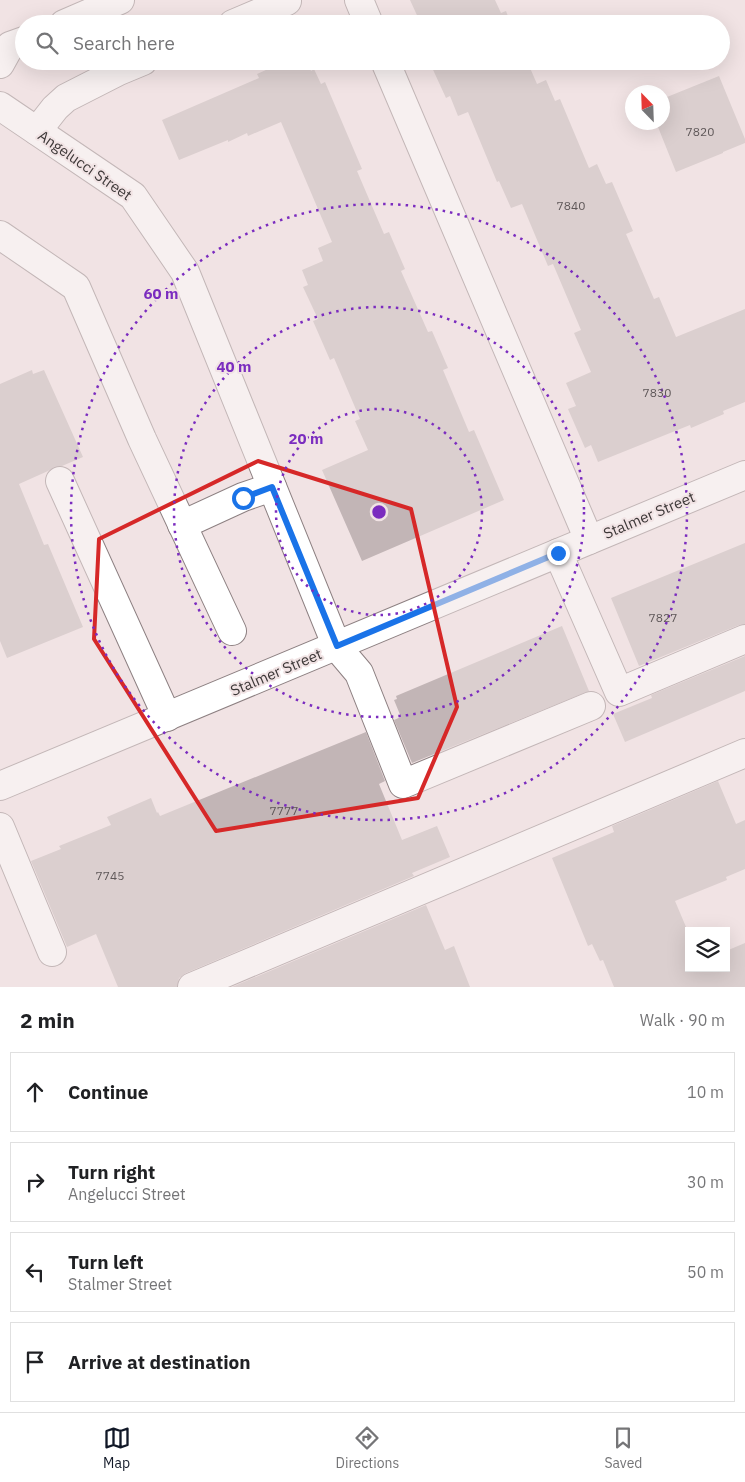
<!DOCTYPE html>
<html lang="en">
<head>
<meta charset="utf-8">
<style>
  body { margin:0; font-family:"IBM Plex Sans",sans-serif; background:#f6f6f6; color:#202124 }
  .controls { position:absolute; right:15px; bottom:15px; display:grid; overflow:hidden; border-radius:0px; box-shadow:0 5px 20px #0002 }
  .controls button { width:45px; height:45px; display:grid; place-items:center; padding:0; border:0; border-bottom:1px solid #e0e0e0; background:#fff; color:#202124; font:25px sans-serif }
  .compass { position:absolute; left:625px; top:85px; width:45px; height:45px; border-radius:50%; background:#fff; box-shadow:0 5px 20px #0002; rotate:337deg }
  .stop { position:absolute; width:15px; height:15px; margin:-11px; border:4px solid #1a73e8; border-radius:50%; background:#fff }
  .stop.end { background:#1a73e8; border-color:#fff; box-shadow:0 1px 5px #0008 }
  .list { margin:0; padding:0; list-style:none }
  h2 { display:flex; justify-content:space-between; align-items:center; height:65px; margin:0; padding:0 20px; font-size:21px }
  h2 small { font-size:16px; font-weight:400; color:#757577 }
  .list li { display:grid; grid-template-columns:32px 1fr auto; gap:15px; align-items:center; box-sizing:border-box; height:80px; margin:0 10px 10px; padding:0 10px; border:1px solid #e0e0e0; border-radius:0px }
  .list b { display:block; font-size:19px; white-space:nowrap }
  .list p { margin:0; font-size:16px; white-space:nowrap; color:#757577 }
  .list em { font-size:16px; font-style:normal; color:#757577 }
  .icon { flex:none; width:28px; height:28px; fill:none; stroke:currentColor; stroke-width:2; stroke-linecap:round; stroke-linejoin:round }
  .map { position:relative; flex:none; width:745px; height:987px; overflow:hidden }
  .search { position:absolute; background:#fff; box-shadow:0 5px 20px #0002; left:15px; right:15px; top:15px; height:55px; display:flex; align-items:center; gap:12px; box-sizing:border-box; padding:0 18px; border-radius:28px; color:#757577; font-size:19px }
  .sheet { height:425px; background:#fff }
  nav { display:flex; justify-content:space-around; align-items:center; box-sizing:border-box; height:70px; border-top:1px solid #e0e0e0; background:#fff; font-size:14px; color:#757577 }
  nav a { display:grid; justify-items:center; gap:2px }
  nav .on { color:#111827 }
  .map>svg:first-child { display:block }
  .building { fill:#c2b5b6 }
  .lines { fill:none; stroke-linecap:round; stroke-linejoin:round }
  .minor-casing { stroke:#8d8082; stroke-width:30 }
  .minor { stroke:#fff; stroke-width:28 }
  .route { stroke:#1a73e8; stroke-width:6 }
  .marked { fill:none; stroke:#d62828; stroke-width:4; stroke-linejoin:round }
  .ring { fill:none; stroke:#7b2cbf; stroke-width:2.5; stroke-dasharray:2.5 5 }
  .labels { text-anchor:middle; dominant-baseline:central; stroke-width:4; stroke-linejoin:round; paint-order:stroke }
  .number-label { font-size:12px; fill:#5e5758 }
  .street-label { font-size:15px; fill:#3d3838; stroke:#f1e3e4 }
  .centre { fill:#7b2cbf; stroke:#f1e3e4; stroke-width:2.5 }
  .ring-label { font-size:15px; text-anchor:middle; font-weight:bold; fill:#7b2cbf; stroke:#f1e3e4; stroke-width:4; stroke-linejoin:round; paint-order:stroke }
</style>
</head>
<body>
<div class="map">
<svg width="745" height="987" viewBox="0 0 745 987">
  <rect width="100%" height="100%" fill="#f1e3e4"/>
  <g class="building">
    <path d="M410,0H495L501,13L506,11L511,24H421Z"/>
    <path d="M286,61H307L311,71L314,69L321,84L325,82L362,169L357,171L384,234L389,232L405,269L401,271L428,332L432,331L448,368L443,370L469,432L474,430L504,500L362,561L322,470L368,450L355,421L360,419L334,358L330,360L313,321L318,319L303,287L308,285L302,270L323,261L318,248L332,242L281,122L248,136L247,133L228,142V140L179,160L162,120L259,78L257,74Z"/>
    <path d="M429,61H527L537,84L546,80L555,101L560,99L589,168L597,164L606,184L612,182L633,231L626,234L654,299L659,297L676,337L745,309V402L723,411L724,414L691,428L690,425L598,462L591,445L585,448L568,409L576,406L566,383L591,372L574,333L581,330L553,264L548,266L522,204L511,208L499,181L497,182L468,112L458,116L450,96L446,98Z"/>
    <path d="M719,76L745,139V143L723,152V153L676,172L656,122H662V99Z"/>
    <path d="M32,370L33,374L44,370L83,457L62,466L54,467L48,471L19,484L44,545L48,544L83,627L7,658L0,641V384Z"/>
    <path d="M745,543V624L739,625L639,666L611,598Z"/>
    <path d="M562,626L589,691L412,763L394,720L401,717L394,700L397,699L396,696Z"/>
    <path d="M745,656V691L625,742L613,714L652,698L651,695Z"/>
    <path d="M366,732L385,781L379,784L402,840L437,826L450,857L412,873L414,876L186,973L179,978L177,987H118L96,934L67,947L31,861L61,849L59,846L111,825L107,817L151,798L157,813L158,812L160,816Z"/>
    <path d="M718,781L736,824L745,820V869L726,877L727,880L675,901L689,934V968H726V951L745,943V987H614L603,960L600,961L592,944L588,946L552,858L614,832L612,826Z"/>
    <path d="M426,905L445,950L454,946L470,987H232Z"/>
  </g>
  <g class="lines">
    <g class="minor-casing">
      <g id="minor">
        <path d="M359,0L369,24"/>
        <path d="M64,24L120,0"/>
        <path d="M233,24L287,1"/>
        <path d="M385,61L589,540"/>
        <path d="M0,64L10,46L24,41"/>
        <path d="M0,106L133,196L185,272L337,647L359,673L403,784L591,706"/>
        <path d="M37,131L55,108L66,98L119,71L143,61"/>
        <path d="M0,235L76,287L142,439L232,631"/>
        <path d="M60,481L167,717"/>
        <path d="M182,525L243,497L272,487"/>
        <path d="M558,553L619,692L745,639"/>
        <path d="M0,786L745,475"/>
        <path d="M0,827L52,952"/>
        <path d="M192,987L745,753"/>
      </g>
    </g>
    <use href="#minor" class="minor"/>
  </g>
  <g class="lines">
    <path class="route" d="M243,498L272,487L337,646L558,553"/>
  </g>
  <path d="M0 0H745V987H0ZM258,461L411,509L457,707L418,798L216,831L94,639L99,539Z" fill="#f1e3e4" fill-opacity=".55" fill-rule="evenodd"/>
  <path class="marked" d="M258,461L411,509L457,707L418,798L216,831L94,639L99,539Z"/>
  <g class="ring">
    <circle cx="379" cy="512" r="103"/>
    <circle cx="379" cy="512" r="205"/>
    <circle cx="379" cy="512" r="308"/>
  </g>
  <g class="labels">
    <g class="number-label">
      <text x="700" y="131">7820</text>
      <text x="571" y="205">7840</text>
      <text x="657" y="392">7830</text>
      <text x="663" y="617">7827</text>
      <text x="284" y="810">7777</text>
      <text x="110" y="875">7745</text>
    </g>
    <g class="street-label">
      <text transform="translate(85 165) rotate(35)">Angelucci Street</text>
      <text transform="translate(649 515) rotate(-23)">Stalmer Street</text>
      <text transform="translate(276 672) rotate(-23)">Stalmer Street</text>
    </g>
  </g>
  <circle cx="379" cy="512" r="8" class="centre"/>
  <g class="ring-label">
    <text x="161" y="299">60 m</text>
    <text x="234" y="372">40 m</text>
    <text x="306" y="444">20 m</text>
  </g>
</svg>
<div class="controls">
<button><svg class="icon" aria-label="layers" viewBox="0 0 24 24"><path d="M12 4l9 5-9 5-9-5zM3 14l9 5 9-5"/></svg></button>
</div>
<svg class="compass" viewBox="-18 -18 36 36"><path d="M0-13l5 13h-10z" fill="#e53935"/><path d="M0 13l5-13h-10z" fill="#757577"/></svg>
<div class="stop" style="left:243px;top:498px"></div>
<div class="stop end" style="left:558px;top:553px"></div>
<div class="search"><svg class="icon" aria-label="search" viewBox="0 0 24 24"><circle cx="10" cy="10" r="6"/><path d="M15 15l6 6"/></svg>Search here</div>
</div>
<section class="sheet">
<h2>2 min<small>Walk · 90 m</small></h2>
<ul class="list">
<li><svg class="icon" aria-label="ahead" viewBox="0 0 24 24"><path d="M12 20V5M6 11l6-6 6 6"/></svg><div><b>Continue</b></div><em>10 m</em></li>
<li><svg class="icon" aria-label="right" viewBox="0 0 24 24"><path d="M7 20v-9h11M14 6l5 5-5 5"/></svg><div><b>Turn right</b><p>Angelucci Street</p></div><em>30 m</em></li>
<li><svg class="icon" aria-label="left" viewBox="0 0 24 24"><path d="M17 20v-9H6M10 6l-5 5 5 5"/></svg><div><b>Turn left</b><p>Stalmer Street</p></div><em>50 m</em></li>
<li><svg class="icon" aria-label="arrive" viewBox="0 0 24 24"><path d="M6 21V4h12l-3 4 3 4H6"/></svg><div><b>Arrive at destination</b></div></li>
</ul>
</section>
<nav>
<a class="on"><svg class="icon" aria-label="map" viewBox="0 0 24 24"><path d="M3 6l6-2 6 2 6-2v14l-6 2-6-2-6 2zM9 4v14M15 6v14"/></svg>Map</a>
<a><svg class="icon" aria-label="directions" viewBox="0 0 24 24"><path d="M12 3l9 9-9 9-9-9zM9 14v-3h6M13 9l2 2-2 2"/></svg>Directions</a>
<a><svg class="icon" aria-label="saved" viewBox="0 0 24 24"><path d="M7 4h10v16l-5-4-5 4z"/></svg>Saved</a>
</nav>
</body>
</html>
